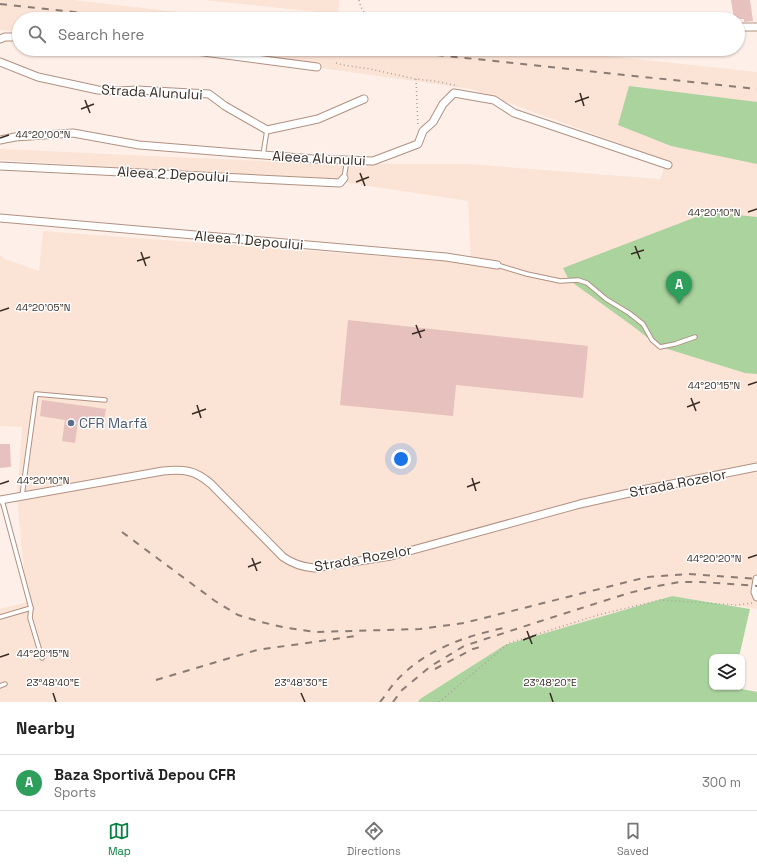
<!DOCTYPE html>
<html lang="en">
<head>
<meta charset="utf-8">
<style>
  body { margin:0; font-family:"Space Grotesk",sans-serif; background:#f6f6f6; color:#222 }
  .controls { position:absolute; right:12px; bottom:12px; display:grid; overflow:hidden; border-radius:8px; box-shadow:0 1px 3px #0004 }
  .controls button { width:36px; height:36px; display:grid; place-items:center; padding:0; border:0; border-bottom:1px solid #e0e0e0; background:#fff; color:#222; font:20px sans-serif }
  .you { position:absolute; left:401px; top:459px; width:14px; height:14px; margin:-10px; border:3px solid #fff; border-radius:50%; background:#1a73e8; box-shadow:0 0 0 6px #1a73e833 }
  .badge { display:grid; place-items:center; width:26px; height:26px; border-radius:50%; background:#0b8043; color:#fff; font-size:13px; font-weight:700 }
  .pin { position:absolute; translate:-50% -33px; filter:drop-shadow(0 1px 2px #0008) }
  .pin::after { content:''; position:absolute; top:21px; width:14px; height:12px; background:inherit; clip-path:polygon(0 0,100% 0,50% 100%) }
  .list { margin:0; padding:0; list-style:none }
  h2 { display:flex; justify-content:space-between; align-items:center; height:52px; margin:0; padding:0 16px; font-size:17px }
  h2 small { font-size:13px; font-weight:400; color:#767676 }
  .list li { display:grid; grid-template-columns:26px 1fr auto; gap:12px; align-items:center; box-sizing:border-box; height:56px; padding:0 16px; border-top:1px solid #e0e0e0 }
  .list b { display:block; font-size:15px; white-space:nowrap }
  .list p { margin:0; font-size:13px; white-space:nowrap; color:#767676 }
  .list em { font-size:13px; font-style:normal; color:#767676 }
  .icon { flex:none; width:22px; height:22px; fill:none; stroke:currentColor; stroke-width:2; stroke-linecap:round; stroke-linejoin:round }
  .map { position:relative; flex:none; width:757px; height:702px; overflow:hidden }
  .search { position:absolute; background:#fff; box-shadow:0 1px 3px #0004; left:12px; right:12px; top:12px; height:44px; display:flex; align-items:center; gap:10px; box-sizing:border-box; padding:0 14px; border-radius:22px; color:#767676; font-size:15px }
  .sheet { height:108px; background:#fff }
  nav { display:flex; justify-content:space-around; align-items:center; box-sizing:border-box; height:56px; border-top:1px solid #e0e0e0; background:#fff; font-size:11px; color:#767676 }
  nav a { display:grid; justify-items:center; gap:2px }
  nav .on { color:#0b8043 }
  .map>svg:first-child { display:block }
  .built { fill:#fbe3d6 }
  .green { fill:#aad39e }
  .building { fill:#e7c1bd }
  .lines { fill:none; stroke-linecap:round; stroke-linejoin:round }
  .service-casing { stroke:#b09181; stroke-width:5.5 }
  .minor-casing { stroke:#b09181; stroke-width:9 }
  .path { stroke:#b0a29b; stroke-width:1.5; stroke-dasharray:1 3; stroke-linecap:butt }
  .service { stroke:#fff; stroke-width:3.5 }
  .minor { stroke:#fff; stroke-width:7 }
  .rail { stroke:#8a7c75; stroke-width:2; stroke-dasharray:7 7; stroke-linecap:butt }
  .ticks { fill:none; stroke:#382b24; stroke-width:1.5 }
  .service-dot { fill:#5c6f8a; stroke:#fff; stroke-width:1.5 }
  .labels { text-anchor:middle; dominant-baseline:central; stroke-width:3; stroke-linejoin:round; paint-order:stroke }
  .street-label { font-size:14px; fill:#382b24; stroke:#fff }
  .service-label { font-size:14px; fill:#4e5e75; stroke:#fff; text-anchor:start }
  .ticks-label { font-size:10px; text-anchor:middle; fill:#382b24; stroke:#fff; stroke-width:3; stroke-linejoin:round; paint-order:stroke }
</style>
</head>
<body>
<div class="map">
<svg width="757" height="702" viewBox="0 0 757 702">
  <rect width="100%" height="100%" fill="#fef0e9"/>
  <g class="built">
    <path d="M0,0H73L239,19H19V32L0,30Z"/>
    <path d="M203,0H339L338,14Z"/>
    <path d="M165,49H543L757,72V609L672,596L505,645L420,699L418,702H0V609L27,602L17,498L22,427L0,426V255L5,259L39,271L43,231L471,263L468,201L329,180L0,160V149L330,164H468L660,179L667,161L471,89L299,65Z"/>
  </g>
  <g class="green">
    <path d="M629,86L757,102V164L671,146L618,125Z"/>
    <path d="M709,212L757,217V374L745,373L658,346L634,327L569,280L563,268Z"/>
    <path d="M672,596L750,609L739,657H712V687H732L757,692V702H418L420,699L505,645Z"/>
  </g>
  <g class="building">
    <path d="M731,0H750L753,21L744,22V19H734Z"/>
    <path d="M348,320L588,346L583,398L456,385L453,416L340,405Z"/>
    <path d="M42,400L106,409L103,425L78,421L75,443L62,441L65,420L40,416Z"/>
    <path d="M0,444H10L11,467L0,468Z"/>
  </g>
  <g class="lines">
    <g class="service-casing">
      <g id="service">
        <path d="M263,155L267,130"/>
        <path d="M344,178L347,160"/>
        <path d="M497,265L527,274L560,281L578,280L587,283L606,299L629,313L643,324L652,340L660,347L675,344L695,337"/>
        <path d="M22,496L36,394L105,400"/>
        <path d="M2,500L31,608L30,618L42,658"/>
        <path d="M0,617L31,608"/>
        <path d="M0,686L5,684"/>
      </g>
    </g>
    <g class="minor-casing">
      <g id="minor">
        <path d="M738,27H757"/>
        <path d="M0,39L5,37H19"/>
        <path d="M181,49L317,67"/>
        <path d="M0,62L38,77L98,90L119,91L137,90L209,94L225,106L267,130L318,119L364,99"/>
        <path d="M0,140L15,137L73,133L139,145L313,159L373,161L418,144L423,131L433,122L443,104L454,93L494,100L514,113L668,165"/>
        <path d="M0,166L340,183L344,178"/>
        <path d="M0,218L446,257L497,265"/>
        <path d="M0,500L163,471C184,469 195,470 211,484L283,557C293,564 302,567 314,568L391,556L580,504L647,489L757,467"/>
        <path d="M757,579L755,592L757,597"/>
      </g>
    </g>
    <g class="path">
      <path d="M359,0C363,18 370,16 386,19"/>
      <path d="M336,63L343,65L370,69L416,79L435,81L458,86"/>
      <path d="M416,79L418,127"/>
      <path d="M439,702L509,643L598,615L660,600L737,605L753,603"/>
    </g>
    <use href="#service" class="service"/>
    <use href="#minor" class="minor"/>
    <g class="rail">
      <path d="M0,4L139,19"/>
      <path d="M381,49L757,89"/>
      <path d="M122,532L215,601L238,615L261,622L287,628L316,632L420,629L464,623L647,577L689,574L757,579"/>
      <path d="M435,669L473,649L484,646"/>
      <path d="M156,680L257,650L356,636"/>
      <path d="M380,702C386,695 391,686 397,680C425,650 465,636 504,628"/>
      <path d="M393,702L402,690L431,666L464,646L547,619L629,593L657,586L680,582H701L757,586"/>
    </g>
  </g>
  <path class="ticks" d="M580,93L584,106M85,100L90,113M575,102L589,97M81,109L94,104M0,138L9,135M360,173L365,186M356,182L369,177M748,212L757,209M635,246L640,259M141,252L146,266M631,254L644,250M137,261L150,257M0,311L9,308M416,325L421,338M412,334L425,330M748,385L757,382M691,398L696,411M197,405L201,418M687,407L700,402M192,414L206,409M472,478L476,491M0,484L9,481M467,487L480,482M252,558L257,571M748,558L757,555M248,567L261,562M527,631L532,644M523,640L536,635M0,657L9,654M53,693L56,702M301,693L305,702M550,693L553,702"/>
  <circle class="service-dot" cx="71" cy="423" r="4"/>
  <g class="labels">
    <g class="street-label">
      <text transform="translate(152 92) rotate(3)">Strada Alunului</text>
      <text transform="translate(319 158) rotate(3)">Aleea Alunului</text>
      <text transform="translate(173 174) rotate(3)">Aleea 2 Depoului</text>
      <text transform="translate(249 240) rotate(5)">Aleea 1 Depoului</text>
      <text transform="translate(678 483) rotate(-11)">Strada Rozelor</text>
      <text transform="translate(363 558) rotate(-10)">Strada Rozelor</text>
    </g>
    <g class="service-label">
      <text x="79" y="423">CFR Marfă</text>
    </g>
  </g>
  <g class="ticks-label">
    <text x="43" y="138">44°20'00"N</text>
    <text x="714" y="216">44°20'10"N</text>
    <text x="43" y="311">44°20'05"N</text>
    <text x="714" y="389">44°20'15"N</text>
    <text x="43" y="484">44°20'10"N</text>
    <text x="714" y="562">44°20'20"N</text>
    <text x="43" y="657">44°20'15"N</text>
    <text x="53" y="686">23°48'40"E</text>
    <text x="301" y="686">23°48'30"E</text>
    <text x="550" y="686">23°48'20"E</text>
  </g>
</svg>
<div class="controls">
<button><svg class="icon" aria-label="layers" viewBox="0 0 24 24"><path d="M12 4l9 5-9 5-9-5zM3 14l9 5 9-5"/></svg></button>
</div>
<div class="you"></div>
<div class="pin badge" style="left:679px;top:304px;background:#2e9e5b">A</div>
<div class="search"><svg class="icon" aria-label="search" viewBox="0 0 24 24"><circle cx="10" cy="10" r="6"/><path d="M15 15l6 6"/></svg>Search here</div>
</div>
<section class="sheet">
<h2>Nearby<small></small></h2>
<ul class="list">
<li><span class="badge" style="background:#2e9e5b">A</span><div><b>Baza Sportivă Depou CFR</b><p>Sports</p></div><em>300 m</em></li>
</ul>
</section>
<nav>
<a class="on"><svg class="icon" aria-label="map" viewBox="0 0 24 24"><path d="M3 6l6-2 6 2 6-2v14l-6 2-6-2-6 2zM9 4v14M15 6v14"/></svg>Map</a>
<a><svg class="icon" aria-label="directions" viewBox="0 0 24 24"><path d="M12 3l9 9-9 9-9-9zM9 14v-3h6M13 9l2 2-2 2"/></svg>Directions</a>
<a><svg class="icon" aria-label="saved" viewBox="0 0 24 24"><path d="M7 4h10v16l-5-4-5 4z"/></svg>Saved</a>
</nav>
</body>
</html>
